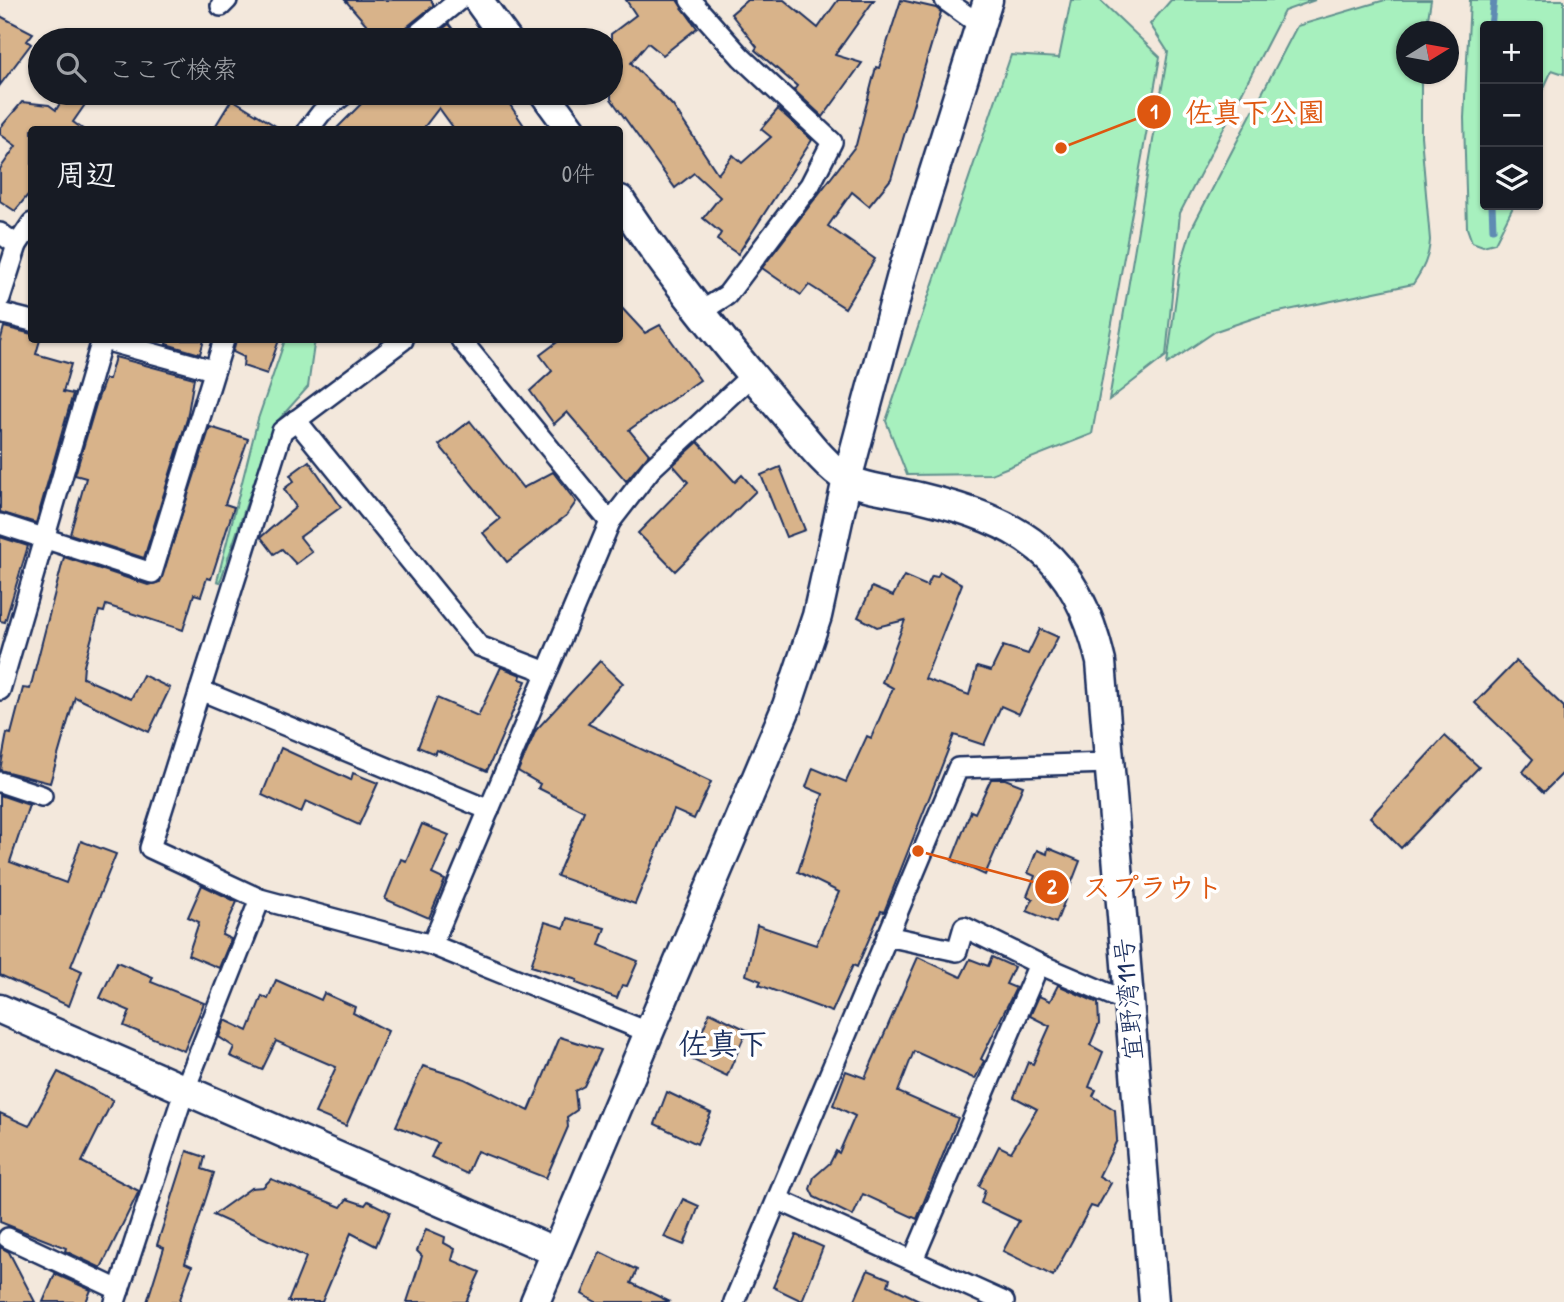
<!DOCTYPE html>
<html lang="ja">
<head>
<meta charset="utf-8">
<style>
  body { margin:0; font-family:"Patrick Hand","Klee One",sans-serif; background:#20242c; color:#f1f3f6 }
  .controls { position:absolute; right:21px; top:21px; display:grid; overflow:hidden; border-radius:7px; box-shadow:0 2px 5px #0004 }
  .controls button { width:63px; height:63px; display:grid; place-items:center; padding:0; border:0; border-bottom:2px solid #363941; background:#171b24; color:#f1f3f6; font:35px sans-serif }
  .compass { position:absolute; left:1396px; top:21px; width:63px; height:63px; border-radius:50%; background:#171b24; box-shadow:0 2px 5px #0004; rotate:79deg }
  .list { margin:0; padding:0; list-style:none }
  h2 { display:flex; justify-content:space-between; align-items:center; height:91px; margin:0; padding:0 28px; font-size:30px }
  h2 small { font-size:23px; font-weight:400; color:#9ea1a6 }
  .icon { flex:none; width:38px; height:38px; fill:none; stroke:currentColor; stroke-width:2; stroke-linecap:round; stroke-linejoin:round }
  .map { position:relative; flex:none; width:1564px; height:1302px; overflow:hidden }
  .search { position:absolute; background:#171b24; box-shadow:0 2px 5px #0004; left:28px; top:28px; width:595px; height:77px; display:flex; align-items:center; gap:18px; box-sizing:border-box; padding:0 24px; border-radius:38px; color:#9ea1a6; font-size:26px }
  .panel { position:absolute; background:#171b24; box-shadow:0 2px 5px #0004; left:28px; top:126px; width:595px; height:217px; border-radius:7px }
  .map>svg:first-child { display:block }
  .green { fill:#a7f0be; stroke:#61908e; stroke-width:2 }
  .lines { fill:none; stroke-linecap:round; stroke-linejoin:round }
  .stream { stroke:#5e8bb3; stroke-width:7 }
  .building { fill:#d8b38a; stroke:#1b2f5e; stroke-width:2 }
  .street-casing { stroke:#1b2f5e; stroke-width:24 }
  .secondary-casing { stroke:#1b2f5e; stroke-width:33 }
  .street { stroke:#fff; stroke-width:19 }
  .secondary { stroke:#fff; stroke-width:28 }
  .labels { text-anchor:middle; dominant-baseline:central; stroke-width:7; stroke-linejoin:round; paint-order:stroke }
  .street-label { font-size:26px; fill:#1b2f5e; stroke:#fff }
  .quarter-label { font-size:30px; font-weight:bold; fill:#1b2f5e; stroke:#fff }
  .leader { fill:none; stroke:#de5710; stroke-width:2.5 }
  .callout-dot { fill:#de5710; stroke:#fff; stroke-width:2.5 }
  .mark-label { font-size:21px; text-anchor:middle; font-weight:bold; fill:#fff }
  .callout-label { font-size:28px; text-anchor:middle; font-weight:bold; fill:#de5710; stroke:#fff; stroke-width:7; stroke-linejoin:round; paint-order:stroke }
</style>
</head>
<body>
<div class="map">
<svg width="1564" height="1302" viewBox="0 0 1564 1302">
  <rect width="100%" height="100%" fill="#f3e8dc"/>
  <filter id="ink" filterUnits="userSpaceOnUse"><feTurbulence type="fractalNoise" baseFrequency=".0143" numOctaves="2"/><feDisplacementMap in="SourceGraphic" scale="14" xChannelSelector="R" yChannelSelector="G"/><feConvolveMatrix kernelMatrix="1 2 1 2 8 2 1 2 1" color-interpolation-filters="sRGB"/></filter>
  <g filter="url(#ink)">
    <g class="green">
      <path d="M1071,0H1100L1160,57L1092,434L991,474L907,475L886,421L1011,55L1059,58Z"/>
      <path d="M1171,0H1315L1284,11L1180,213L1166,356L1109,400L1168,52L1150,24Z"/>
      <path d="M1385,0H1431L1426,31L1406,32V74H1421V136L1430,240C1429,258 1423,269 1413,284L1260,316L1216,331L1167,364L1180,267L1192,228L1297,26Z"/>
      <path d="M1470,0H1564V74L1552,70L1538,101V26H1485V205H1514L1495,243L1483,246L1472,242L1467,228L1464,118Z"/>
      <path d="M285,340H319L314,345L308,387L273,426L220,582L217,581L258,419Z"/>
    </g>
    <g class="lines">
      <g class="stream">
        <path d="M1491,26L1494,0"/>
        <path d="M1492,205L1493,229"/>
      </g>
    </g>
    <g class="building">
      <path d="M345,0H431L434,5L402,31L398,40H380Z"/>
      <path d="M626,0H677L697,28L663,55L648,43L631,63L673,106L718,174L733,155L742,163L771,137L761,129L778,109L812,140L738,254L717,240L721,233L703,218L720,197L694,173L675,188L611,99V34L636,15Z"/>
      <path d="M747,0H784L818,28L838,0H874L835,55L862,63L823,117L794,90L797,86L755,50L757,47L731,14Z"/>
      <path d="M901,0L936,8L941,12L891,179L869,206L852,192L828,226L875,259L845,308L809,285L801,295L762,268L856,145L876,67L879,68Z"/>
      <path d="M0,16L33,33L27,41L31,44L0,85Z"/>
      <path d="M449,24L461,40H429Z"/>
      <path d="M66,93H93L73,122L84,130H32V190L15,211L0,201V169L16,146L0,134V128L22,102L49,105L56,110Z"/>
      <path d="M372,93H502L527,130H455L439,108L422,130H335Z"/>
      <path d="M232,99L282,130H213Z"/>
      <path d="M620,306L645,333L660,325L700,380L629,430L649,454L626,481L567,412L554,424L530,391L552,371L540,355L560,340H620Z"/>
      <path d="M4,327L32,334V340H40L36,354L71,364L63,392L73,394L36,523L0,512V342Z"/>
      <path d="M167,340H204L200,354L166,344Z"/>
      <path d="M236,340H279L267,374L243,366L244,357L233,352Z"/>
      <path d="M115,357L194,378L187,419L144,558L70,534L86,478L75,475L97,401L105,379H109Z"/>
      <path d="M470,421L523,488L553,472L576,502L567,515L507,562L483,533L500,519L439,445Z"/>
      <path d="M210,427L248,439L225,504L234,507L211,579L207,578L201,596L194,594L183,630L106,605L104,612L99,611L84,666L83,678L131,699L143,675L170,688L149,732L75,697L50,783L0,770L7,733L11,734L23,688L30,689L64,557L148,585L160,582Z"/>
      <path d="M698,442L735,482L742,475L756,491L675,571L638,533L688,482L673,465Z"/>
      <path d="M309,461L341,507L300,537L312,552L296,564L282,549L274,554L261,537L296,507L284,489L294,481L290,475Z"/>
      <path d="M780,467L805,530L786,537L761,475Z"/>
      <path d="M0,537L28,546L5,622L0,621Z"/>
      <path d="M940,572L962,584L925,679L969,695L977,667L991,671L1003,646L1028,654L1040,629L1058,637L1019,714L1001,706L984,745L954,735L884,912L881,911L857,967L853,965L832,1012L759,985L761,981L746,975L757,925L816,945L839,892L798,872L823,794L806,787L813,768L846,782L867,736L871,738L893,688L882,682L905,620L877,627L858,617L872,587L893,596L904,576L927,586L932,576L937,577Z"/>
      <path d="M600,661L623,683L588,724L711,782L694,819L674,810L635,904L557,876L584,811L538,788L540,784L518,771L536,730Z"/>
      <path d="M1516,661L1564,707V772L1544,792L1523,772L1533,759L1475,703Z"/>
      <path d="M501,667L521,675L520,679L526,681L487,771L437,750L435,754L418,747L437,698L478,716Z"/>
      <path d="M1445,736L1479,767L1401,848L1370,817Z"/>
      <path d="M281,748L351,780L353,773L378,783L359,825L306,801L301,813L262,795Z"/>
      <path d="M991,779H1005L1023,786L985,875L952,860L971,811L975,813Z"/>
      <path d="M0,795L29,805L10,862L66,883L81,841L116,854L71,966L82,971L69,1006L0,975Z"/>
      <path d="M422,824L449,835L432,874L445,880L429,918L385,899L401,859L406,861Z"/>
      <path d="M1048,848L1080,861L1056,923L1027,911L1033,899L1027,896L1035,876L1028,873L1037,850L1047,854Z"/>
      <path d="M202,885L237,902L222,935L231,939L219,968L188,955L199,922L188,917Z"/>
      <path d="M567,918L605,928L599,945L638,961L627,986L622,985L617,998L576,983L577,980L531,966L545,922L564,928Z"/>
      <path d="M918,957L961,977L970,959L988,966L992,957L1014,967L1006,984L1016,988L981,1059L984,1061L975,1079L914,1051L898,1092L958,1118L917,1219L863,1194L853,1216L814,1197L810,1189L814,1177L830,1163L836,1151L839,1153L855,1116L833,1105L846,1071L865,1078Z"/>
      <path d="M117,962L153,977L151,982L204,1003L184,1051L124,1026L130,1011L100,998Z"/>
      <path d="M276,980L321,1000L324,993L355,1007L353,1013L388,1031L346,1126L315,1113L336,1067L276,1041L262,1070L230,1056L234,1047L219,1037L225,1020L248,1031L262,996L268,999Z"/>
      <path d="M1058,985L1098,1003L1099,1024L1090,1045L1103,1052L1089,1087L1096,1090L1093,1096L1115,1110L1117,1140L1099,1176L1111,1183L1097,1208L1091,1206L1053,1276L1003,1251L1019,1221L981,1203L985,1190L979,1186L999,1146L1011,1152L1037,1109L1014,1097L1028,1062L1033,1064L1050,1026L1030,1016L1039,996L1050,1001Z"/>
      <path d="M710,1012L747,1030L727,1076L691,1059Z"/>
      <path d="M560,1037L601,1050L584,1086L575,1091L577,1110L567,1117L568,1127L546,1178L477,1151L467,1174L431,1157L438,1143L396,1126L423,1066L465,1079L529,1111Z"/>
      <path d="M58,1072L113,1100L82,1162L139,1191L101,1268L65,1251L66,1248L0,1222V1113L29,1126Z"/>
      <path d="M667,1092L711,1113L697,1144L655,1124Z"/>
      <path d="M187,1151L205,1157L202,1169L214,1173L185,1263L192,1266L179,1302H147L164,1248L157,1245Z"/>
      <path d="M271,1179L341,1207L347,1199L365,1205L368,1201L390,1212L376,1246L351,1233L322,1302H288L306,1257L213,1215L251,1188L263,1187Z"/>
      <path d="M683,1199L699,1206L684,1245L664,1237Z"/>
      <path d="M426,1229L445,1237L444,1243L455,1249L452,1260L480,1272L466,1302H407L422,1256L417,1251Z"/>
      <path d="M796,1235L823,1247L802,1301L773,1287Z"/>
      <path d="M0,1247L9,1252L35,1302H0Z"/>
      <path d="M600,1252L637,1270L631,1283L670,1302H596L582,1294Z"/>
      <path d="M868,1270L890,1279L888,1285L923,1302H854Z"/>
      <path d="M55,1274L91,1290L86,1302H43Z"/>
    </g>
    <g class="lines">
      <g class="street-casing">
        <g id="street">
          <path d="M690,0L741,57L832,142L810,185L727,295L700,312"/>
          <path d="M945,0L980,25"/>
          <path d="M221,6L227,0"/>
          <path d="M410,40L459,0"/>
          <path d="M308,130L321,113L346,93"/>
          <path d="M0,233L17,245"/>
          <path d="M0,298L17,245L32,223"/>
          <path d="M0,313L32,321"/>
          <path d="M104,340L213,370"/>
          <path d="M403,340L282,431L150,848L260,899L432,945L648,1032"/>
          <path d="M296,420L479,646L547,672"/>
          <path d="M610,522L651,469L752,375"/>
          <path d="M0,524L152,573L224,340"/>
          <path d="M0,690L102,340"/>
          <path d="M200,690L489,810"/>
          <path d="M0,782L42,796"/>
          <path d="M887,936L957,951L964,927L1039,964L913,1260"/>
          <path d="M432,945L610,522L461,340"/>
          <path d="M1039,964L1128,1002"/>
          <path d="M779,1200L1004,1302"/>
          <path d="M8,1238L119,1290"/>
          <path d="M115,1302L185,1089L260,899"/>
          <path d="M734,1302L958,768L1109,763"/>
        </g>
      </g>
      <g class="secondary-casing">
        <g id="secondary">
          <path d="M478,0L507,40"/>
          <path d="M544,93L571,130"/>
          <path d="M620,200C668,274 724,342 781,410C799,430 823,465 847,479C863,488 899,492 919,497C1022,522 1076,554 1101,662L1154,1302"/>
          <path d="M0,1009L556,1252"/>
          <path d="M535,1302L787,706L817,616L847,479L903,271L988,0"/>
        </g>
      </g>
      <use href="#street" class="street"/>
      <use href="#secondary" class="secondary"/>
    </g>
  </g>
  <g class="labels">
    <g class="street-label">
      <text transform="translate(1128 999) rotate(-95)">宜野湾11号</text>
    </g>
    <g class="quarter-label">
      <text x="723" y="1043">佐真下</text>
    </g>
  </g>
  <path class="leader" d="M1061 148L1154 112M918 851L1052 887"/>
  <g class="callout-dot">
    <circle cx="1061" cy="148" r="7"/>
    <circle cx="918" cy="851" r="7"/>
    <circle cx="1154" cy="112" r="18"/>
    <circle cx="1052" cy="887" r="18"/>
  </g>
  <g class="mark-label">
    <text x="1154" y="119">1</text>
    <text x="1052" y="894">2</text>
  </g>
  <g class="callout-label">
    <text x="1255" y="122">佐真下公園</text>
    <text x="1153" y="897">スプラウト</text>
  </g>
</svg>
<div class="controls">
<button>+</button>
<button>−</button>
<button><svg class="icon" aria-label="layers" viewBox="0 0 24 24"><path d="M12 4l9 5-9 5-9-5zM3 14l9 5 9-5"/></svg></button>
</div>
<svg class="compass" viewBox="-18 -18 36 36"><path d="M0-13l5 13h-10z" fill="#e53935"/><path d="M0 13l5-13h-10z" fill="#9ea1a6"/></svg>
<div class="search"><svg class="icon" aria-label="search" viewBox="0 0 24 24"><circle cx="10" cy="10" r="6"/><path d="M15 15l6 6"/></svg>ここで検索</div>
<section class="panel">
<h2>周辺<small>0件</small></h2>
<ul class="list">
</ul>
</section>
</div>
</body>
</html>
